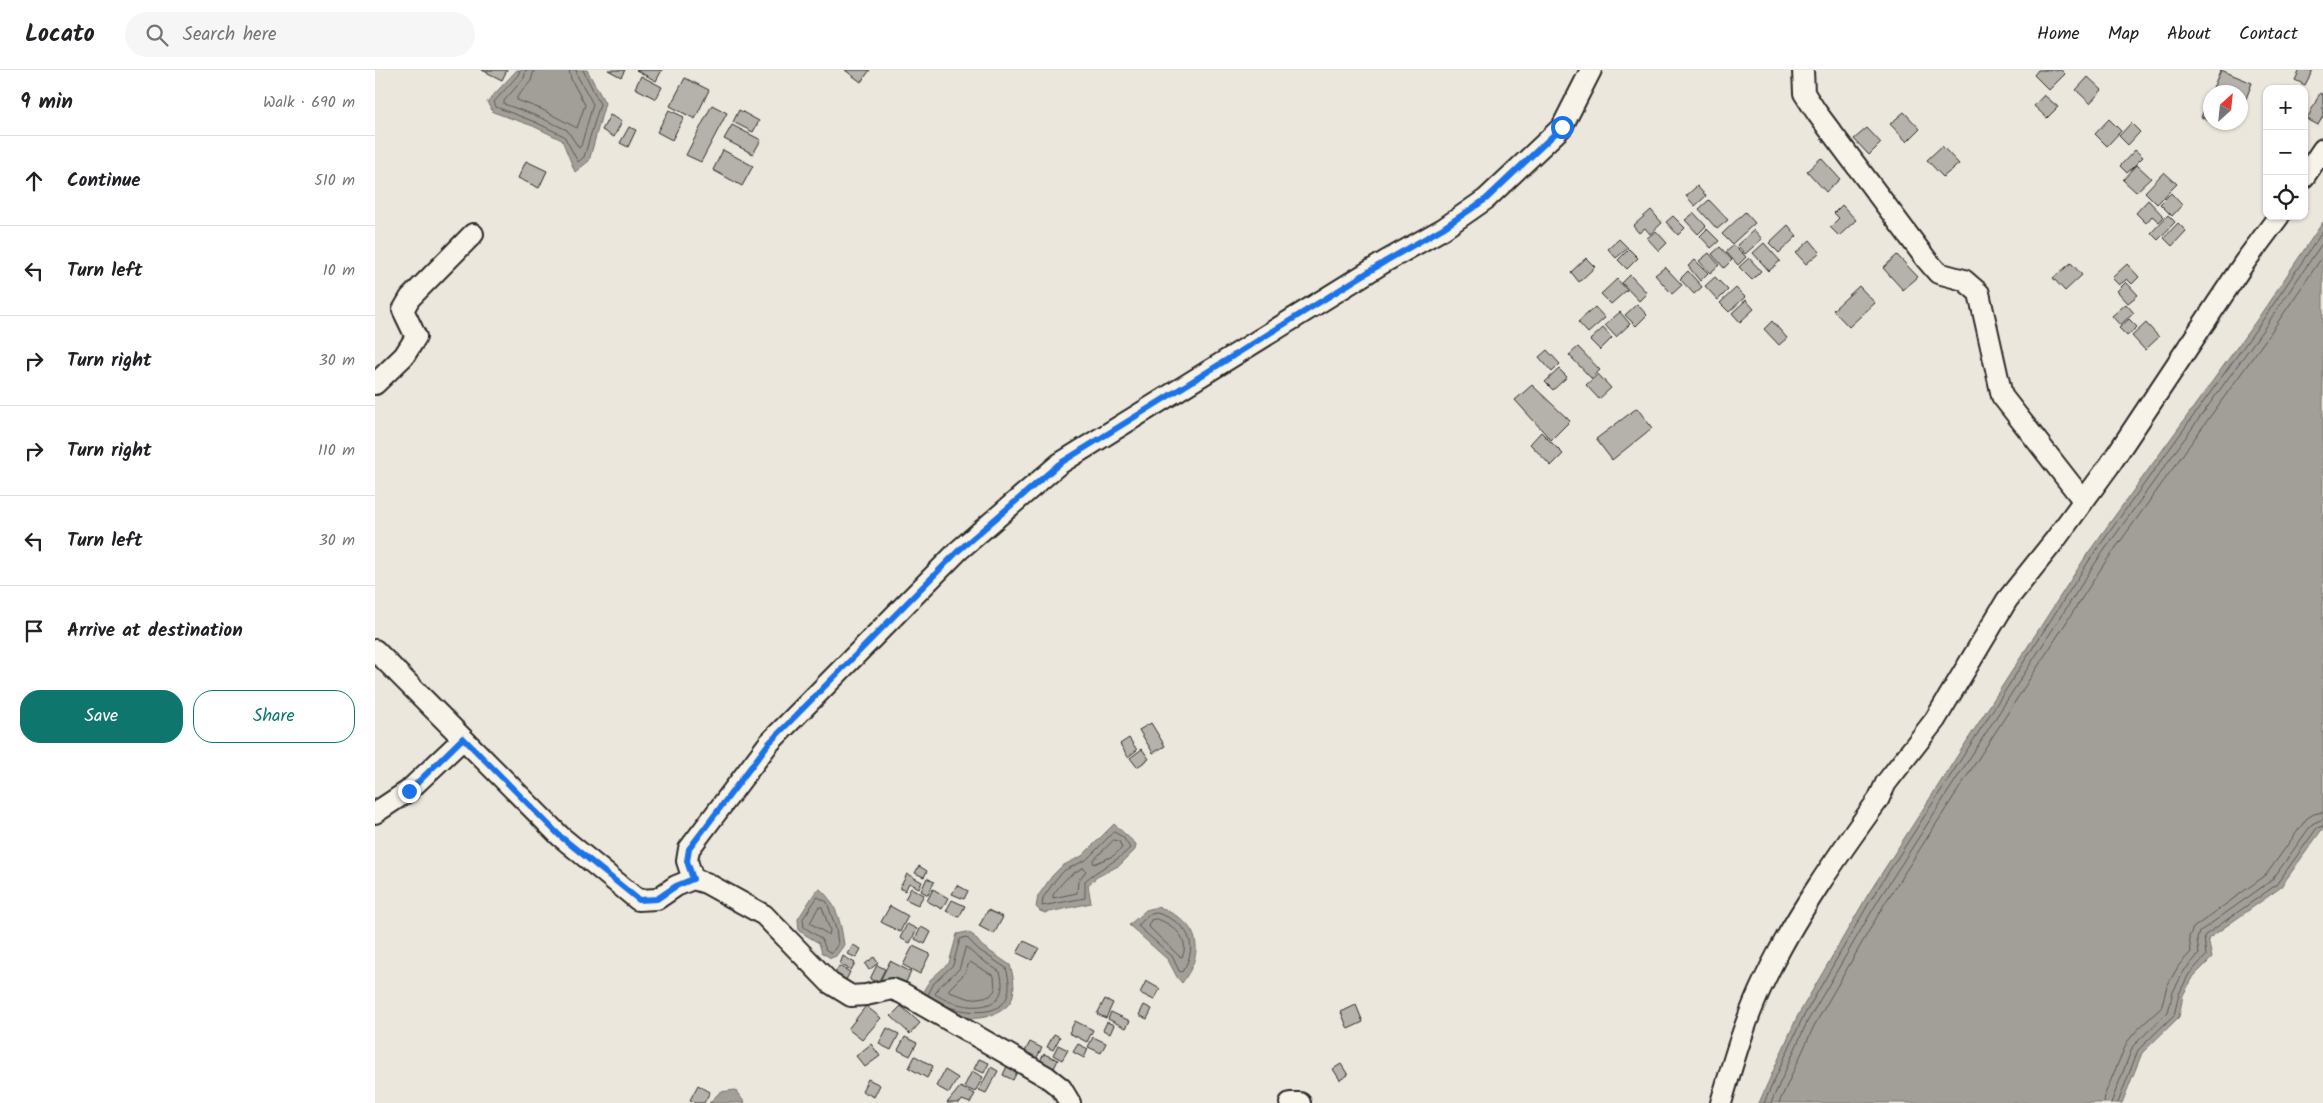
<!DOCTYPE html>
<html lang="en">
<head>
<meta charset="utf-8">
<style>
  body { margin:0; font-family:Kalam,sans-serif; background:#f6f6f6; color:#202124 }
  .controls { position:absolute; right:15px; top:15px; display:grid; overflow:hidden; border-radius:10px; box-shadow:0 1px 4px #0004 }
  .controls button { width:45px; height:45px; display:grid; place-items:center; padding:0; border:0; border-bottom:1px solid #e0e0e0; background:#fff; color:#202124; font:25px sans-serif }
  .compass { position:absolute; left:1828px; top:15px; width:45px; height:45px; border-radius:50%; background:#fff; box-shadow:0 1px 4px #0004; rotate:27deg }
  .stop { position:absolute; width:15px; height:15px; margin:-11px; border:4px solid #1a73e8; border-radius:50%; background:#fff }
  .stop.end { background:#1a73e8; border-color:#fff; box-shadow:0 1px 5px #0008 }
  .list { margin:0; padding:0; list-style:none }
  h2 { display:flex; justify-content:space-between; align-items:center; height:65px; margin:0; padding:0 20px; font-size:21px }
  h2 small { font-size:16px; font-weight:400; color:#757577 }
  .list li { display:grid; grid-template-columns:32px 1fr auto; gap:15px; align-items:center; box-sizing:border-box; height:90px; padding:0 20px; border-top:1px solid #e0e0e0 }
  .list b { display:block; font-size:19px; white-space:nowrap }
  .list em { font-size:16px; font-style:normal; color:#757577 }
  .actions { display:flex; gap:10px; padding:15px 20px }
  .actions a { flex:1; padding:11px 0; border:1px solid #0f766e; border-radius:20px; text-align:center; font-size:18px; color:#0f766e }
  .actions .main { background:#0f766e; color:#fff }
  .icon { flex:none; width:28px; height:28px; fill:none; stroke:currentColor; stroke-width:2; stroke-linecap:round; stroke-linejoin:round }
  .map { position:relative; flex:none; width:1948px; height:1033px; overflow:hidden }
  header { display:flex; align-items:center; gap:30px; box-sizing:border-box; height:70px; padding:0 25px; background:#fff; border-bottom:1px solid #e0e0e0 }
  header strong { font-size:24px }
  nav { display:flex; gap:28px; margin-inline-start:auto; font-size:18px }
  .search { width:350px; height:45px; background:#f6f6f6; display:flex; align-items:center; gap:12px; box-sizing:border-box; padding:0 18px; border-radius:28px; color:#757577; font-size:19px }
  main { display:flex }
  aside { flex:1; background:#fff }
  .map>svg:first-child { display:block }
  .water { fill:#a29f98; stroke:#72716c }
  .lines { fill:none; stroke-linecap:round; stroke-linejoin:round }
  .shore { stroke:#5b5957; stroke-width:1 }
  .building { fill:#b5b2ab; stroke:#2b2b2b }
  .minor-casing { stroke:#2b2b2b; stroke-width:24 }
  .minor { stroke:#f7f3e8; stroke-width:20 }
  .route { stroke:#1a73e8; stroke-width:6 }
</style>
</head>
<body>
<header>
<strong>Locato</strong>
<div class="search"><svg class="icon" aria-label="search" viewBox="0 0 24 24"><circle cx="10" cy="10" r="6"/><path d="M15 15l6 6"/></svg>Search here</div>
<nav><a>Home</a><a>Map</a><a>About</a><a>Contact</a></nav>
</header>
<main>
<aside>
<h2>9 min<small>Walk · 690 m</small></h2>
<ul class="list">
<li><svg class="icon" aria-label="ahead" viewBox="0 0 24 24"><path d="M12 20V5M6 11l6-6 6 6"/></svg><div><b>Continue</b></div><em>510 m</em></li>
<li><svg class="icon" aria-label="left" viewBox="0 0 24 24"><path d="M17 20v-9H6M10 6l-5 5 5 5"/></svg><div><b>Turn left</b></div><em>10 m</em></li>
<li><svg class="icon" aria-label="right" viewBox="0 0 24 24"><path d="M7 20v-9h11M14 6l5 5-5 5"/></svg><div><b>Turn right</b></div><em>30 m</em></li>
<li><svg class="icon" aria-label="right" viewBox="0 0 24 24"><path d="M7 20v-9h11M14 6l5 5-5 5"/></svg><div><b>Turn right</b></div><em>110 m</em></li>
<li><svg class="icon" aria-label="left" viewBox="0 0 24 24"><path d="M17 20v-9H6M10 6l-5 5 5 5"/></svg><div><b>Turn left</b></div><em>30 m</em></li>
<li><svg class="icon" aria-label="arrive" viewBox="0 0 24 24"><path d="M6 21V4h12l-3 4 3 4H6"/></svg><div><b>Arrive at destination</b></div></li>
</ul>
<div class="actions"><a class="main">Save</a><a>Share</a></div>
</aside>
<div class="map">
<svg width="1948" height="1033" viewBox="0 0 1948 1033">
  <rect width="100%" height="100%" fill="#ebe7dd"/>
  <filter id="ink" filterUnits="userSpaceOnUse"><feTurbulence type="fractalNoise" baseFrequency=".02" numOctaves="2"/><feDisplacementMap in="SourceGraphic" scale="10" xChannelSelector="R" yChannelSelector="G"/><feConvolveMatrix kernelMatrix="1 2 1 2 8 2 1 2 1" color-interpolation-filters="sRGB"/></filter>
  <g filter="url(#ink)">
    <g class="water">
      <path d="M142,0H212L230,33L214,91L200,102L187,70L158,56L118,42L112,32Z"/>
      <path d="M1948,152V758L1905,818L1833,869L1837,888L1819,906L1808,925L1804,947L1767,983L1747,1033H1384L1422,947L1494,823L1713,483L1881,251Z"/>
      <path d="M739,754L761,774L760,780L745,795L722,807L713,815L716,833L670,843L665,841L661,837L663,826L677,806L687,796L707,786Z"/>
      <path d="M445,819C462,834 466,853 469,875L461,886L456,888L447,883L444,873L424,861L423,849L441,821Z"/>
      <path d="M782,837C822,850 833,878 807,913L802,907L793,890L754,855L771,840Z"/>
      <path d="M592,862L598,865L607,876L635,895C638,905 640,914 638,925C635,942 609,950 594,948C579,946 564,939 550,932L547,923L555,910L574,893L582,864Z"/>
      <path d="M360,1020L370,1033H334L345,1022Z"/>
    </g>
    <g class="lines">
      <g class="shore">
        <path d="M145,0L143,5L119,32L121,37L160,52L189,66L203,92L209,87L225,34L208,0"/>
        <path d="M151,0L149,8L129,31V34L162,46L192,60L204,78L206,76L218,34L203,7L201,0"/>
        <path d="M159,0L156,11L142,27V30L166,39L202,58L210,35L196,9L194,0"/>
        <path d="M739,762L748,767L755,778C742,792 724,798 710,811V828L667,836L668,828L681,809L690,800L711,790Z"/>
        <path d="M739,770L744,771L747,778L738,786L719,794L718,791Z"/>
        <path d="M708,798L711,801L703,811L702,823L678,828V825C687,812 693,805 708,798Z"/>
        <path d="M443,827L452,832L461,859L463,874L457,883L451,880L447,869L429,857L428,849Z"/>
        <path d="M447,837L455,860L454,865L435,853L443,838Z"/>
        <path d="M782,843C812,852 826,874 807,902L804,901L797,886L763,856L773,845Z"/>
        <path d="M782,849C798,854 816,869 807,887L804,886L773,856L776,850Z"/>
        <path d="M591,877L601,886L625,902C638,946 585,941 560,924L564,917L584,899Z"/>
        <path d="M595,892L619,906L620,920L615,926L596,929L574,922V919L589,904Z"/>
        <path d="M553,925L559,913L578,895L585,869L591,867L604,880L631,898C645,944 608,947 574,937"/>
        <path d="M1389,1033L1427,949L1498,826L1717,486L1885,254L1948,161"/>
        <path d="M1396,1033L1432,952L1504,829L1723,489L1890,257L1948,172"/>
        <path d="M1404,1033L1439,956L1510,833L1729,494L1896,262L1948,186"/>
        <path d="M1729,1033L1730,1024L1752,972L1763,959L1786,938L1792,916L1804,895L1816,882L1814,867L1818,858L1891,805L1932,748L1939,744L1948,742"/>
        <path d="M1736,1033L1758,976L1793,942L1798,922L1809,901L1824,884L1822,869L1824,862L1897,810L1937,754L1948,749"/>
        <path d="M1743,1033L1763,980L1799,945L1804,924L1814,904L1831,886L1829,866L1901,815L1942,758L1948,756"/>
      </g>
    </g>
    <g class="building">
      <path d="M107,0H132L127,10Z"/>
      <path d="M233,0H250L246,7Z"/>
      <path d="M261,0H287L281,11Z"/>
      <path d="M470,0H495L486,12Z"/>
      <path d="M1663,0H1686L1690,4L1674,20L1659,5Z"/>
      <path d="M1846,0L1877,13L1866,42V22H1836Z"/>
      <path d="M1925,0H1938L1930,15L1920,10Z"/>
      <path d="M266,6L287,17L281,29L260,18Z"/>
      <path d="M1713,7L1727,20L1715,33L1701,20Z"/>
      <path d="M310,8L334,20L320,49L295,36Z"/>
      <path d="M1945,23L1948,25V46L1943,55L1932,49Z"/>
      <path d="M1836,24V51L1826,47Z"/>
      <path d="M1669,25L1683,37L1672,48L1659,36Z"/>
      <path d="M337,35L352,43L326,92L311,85Z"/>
      <path d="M294,40L309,47L297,70L282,62Z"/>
      <path d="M364,40L384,51L378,62L358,52Z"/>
      <path d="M1529,42L1545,59L1532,72L1515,54Z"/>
      <path d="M235,45L247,51L239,67L227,60Z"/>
      <path d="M1734,49L1746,61L1732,76L1720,64Z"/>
      <path d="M1839,52H1861L1858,60Z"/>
      <path d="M1756,53L1765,62L1753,75L1744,66Z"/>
      <path d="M357,55L386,70L378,84L349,69Z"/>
      <path d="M254,57L261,60L253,77L245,73Z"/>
      <path d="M1492,58L1506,73L1494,85L1479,69Z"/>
      <path d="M1567,76L1584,94L1568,107L1552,90Z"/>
      <path d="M348,80L378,96L367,116L338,100Z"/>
      <path d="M1760,80L1768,87L1752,103L1745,96Z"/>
      <path d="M1446,88L1465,109L1451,122L1432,101Z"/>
      <path d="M151,91L172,101L164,118L143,108Z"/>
      <path d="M1762,95L1776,108L1761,122L1748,110Z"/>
      <path d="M1789,102L1802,114L1782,134L1770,122Z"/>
      <path d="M1322,116L1331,126L1320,136L1311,126Z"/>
      <path d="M1796,123L1807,135L1797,146L1785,134Z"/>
      <path d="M1334,130L1353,150L1342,159L1324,139Z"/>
      <path d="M1773,130L1789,147L1784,152L1777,146L1771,153L1761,143Z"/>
      <path d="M1467,135L1481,150L1464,166L1455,157L1464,148L1459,143Z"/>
      <path d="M1276,140L1287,153L1275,164L1270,158L1264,163L1258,156Z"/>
      <path d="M1370,142L1380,153L1357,174L1347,164Z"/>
      <path d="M1319,143L1331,156L1323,164L1310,150Z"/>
      <path d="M1793,145L1800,152L1783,170L1776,163Z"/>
      <path d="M1298,146L1310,158L1303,165L1291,152Z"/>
      <path d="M1803,153L1811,161L1797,176L1789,168Z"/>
      <path d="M1413,155L1422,166L1404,183L1394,173Z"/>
      <path d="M1332,159L1344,171L1336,178L1325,166Z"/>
      <path d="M1379,160L1387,169L1370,184L1362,175Z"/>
      <path d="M1281,161L1292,173L1284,181L1272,168Z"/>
      <path d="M1244,169L1253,178L1241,188L1233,179Z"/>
      <path d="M1435,170L1445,182L1431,194L1421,183Z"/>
      <path d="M1389,173L1405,191L1394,201L1378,183Z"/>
      <path d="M1359,175L1371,187L1363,195L1351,182Z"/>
      <path d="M1345,177L1357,190L1349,198L1337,184Z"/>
      <path d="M1254,179L1263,188L1252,199L1243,190Z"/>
      <path d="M1334,183L1344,195L1335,203L1324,191Z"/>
      <path d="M1522,185L1543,207L1528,220L1508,198Z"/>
      <path d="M1211,188L1220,197L1204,212L1196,202Z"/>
      <path d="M1374,188L1386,201L1377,210L1364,197Z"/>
      <path d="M1320,190L1333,203L1325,211L1313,196Z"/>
      <path d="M1696,193L1707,205L1690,221L1678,208Z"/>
      <path d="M1752,194L1764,207L1757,214L1752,209L1744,215L1737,208Z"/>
      <path d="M1290,197L1307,215L1297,224L1280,205Z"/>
      <path d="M1313,201L1327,217L1319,224L1305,209Z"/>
      <path d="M1255,205L1272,223L1264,231L1247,213Z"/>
      <path d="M1340,207L1353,220L1343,230L1330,216Z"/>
      <path d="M1242,209L1252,220L1236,234L1226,224Z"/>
      <path d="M1751,212L1763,225L1753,233L1742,221Z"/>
      <path d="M1484,216L1500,233L1474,257L1458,240Z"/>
      <path d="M1361,218L1370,227L1354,242L1345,233Z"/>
      <path d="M1371,230L1379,239L1365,252L1357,243Z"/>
      <path d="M1262,234L1272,245L1261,256L1250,245Z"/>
      <path d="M1751,234L1759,243L1745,255L1737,246Z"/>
      <path d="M1220,237L1230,248L1213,263L1203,252Z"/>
      <path d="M1245,242L1255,254L1241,267L1230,255Z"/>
      <path d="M1754,249L1762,257L1752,266L1744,258Z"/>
      <path d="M1397,251L1412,268L1404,275L1389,259Z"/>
      <path d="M1771,253L1784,267L1770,280L1757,266Z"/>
      <path d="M1228,258L1237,268L1225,280L1215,270Z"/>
      <path d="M1203,277L1225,300L1216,308L1194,285Z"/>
      <path d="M1172,280L1185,294L1177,302L1164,287Z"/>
      <path d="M1184,299L1192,307L1178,320L1170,312Z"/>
      <path d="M1223,304L1236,318L1224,329L1211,315Z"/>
      <path d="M1157,315L1195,351L1176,370L1140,330Z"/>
      <path d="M1262,338L1277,358L1237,390L1221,369Z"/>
      <path d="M1166,362L1188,384L1176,396L1155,374Z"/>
      <path d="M776,653L790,676L778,683L764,660Z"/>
      <path d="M754,668L762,680L753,687L745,674Z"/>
      <path d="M767,679L774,689L762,697L755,688Z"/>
      <path d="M544,796L552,801L549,807L540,803Z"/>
      <path d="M532,804L547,812L544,818L534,813L530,821L525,818Z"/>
      <path d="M552,808L559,812L553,825L546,821Z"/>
      <path d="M582,815L593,821L589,829L577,824Z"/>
      <path d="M536,818L549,825L543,835L530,829Z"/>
      <path d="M558,819L573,828L567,839L552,831Z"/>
      <path d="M577,830L590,836L584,847L571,841Z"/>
      <path d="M515,836L533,846L525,862L506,852Z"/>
      <path d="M613,840L628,847L619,864L604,856Z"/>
      <path d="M532,854L542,859L535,873L525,868Z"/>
      <path d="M546,857L556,862L550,874L540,869Z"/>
      <path d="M649,871L664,878L657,890L642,883Z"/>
      <path d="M478,875L486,879L481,888L473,884Z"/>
      <path d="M538,876L555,884L545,904L528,895Z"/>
      <path d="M468,886L480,893L476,900L465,894Z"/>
      <path d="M499,887L503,893L494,900L490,894Z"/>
      <path d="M515,891L536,902L529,916L515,908L512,913L506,909Z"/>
      <path d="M502,895L510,899L503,913L495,909Z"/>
      <path d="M464,896L475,902L470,912L458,907Z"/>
      <path d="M771,911L785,919L779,930L765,923Z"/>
      <path d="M730,929L738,933L731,948L722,944Z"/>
      <path d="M769,935L777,939L772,949L764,945Z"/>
      <path d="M981,935L988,952L973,959L966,942Z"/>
      <path d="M491,936L506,948L487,970L473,959Z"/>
      <path d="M526,936L545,953L535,964L516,946Z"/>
      <path d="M736,942L755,951L751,958L733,949Z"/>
      <path d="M700,951L718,960L712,972L694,963Z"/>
      <path d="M732,952L739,955L735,964L728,960Z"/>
      <path d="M512,958L524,964L516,980L504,974Z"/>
      <path d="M679,964L685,967L678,980L672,977Z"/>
      <path d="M530,967L542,973L535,986L523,980Z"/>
      <path d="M718,967L731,973L726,983L713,977Z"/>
      <path d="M655,972L667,978L660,991L648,985Z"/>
      <path d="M496,974L505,986L490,997L481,986Z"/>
      <path d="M703,974L713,979L709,988L698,982Z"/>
      <path d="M683,975L693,980L687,990L678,985Z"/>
      <path d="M669,984L683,990L679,998L665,991Z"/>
      <path d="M540,986L558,996L552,1008L534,998Z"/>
      <path d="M604,989L614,993L609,1003L599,999Z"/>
      <path d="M966,994L973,1005L965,1010L958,999Z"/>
      <path d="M632,996L643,1000L638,1010L628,1005Z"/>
      <path d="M616,997L623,1001L611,1023L604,1020Z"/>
      <path d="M570,1000L583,1008L574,1023L561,1016Z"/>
      <path d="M597,1001L608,1007L600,1022L589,1017Z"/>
      <path d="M493,1009L505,1015L499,1027L487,1021Z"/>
      <path d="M323,1015L335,1022L329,1033H321L315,1030Z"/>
      <path d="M585,1017L600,1024L595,1033L587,1030L585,1033H572Z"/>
    </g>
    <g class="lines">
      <g class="minor-casing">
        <g id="minor">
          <path d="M1428,0L1429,23L1442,43L1551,189L1563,203L1589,210L1604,223L1627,326L1708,430"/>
          <path d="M1929,107L1948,79"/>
          <path d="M0,314L29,286L41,267L28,240L35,228L98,164"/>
          <path d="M0,580L185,766L263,830L282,829L301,816L318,809L331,813L389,845L455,913L476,926L491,925L517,919L527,923L672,1007L686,1018L695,1033"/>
          <path d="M0,743L33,721L88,669"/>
          <path d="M318,809L312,791L314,779L394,673L583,481L684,394L1011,191L1068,159L1111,129L1187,57L1216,0"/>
          <path d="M915,1033H925"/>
          <path d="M1346,1033C1358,992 1370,950 1389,911C1418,849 1463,785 1503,730L1511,713L1560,650L1632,530L1680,470L1734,396L1869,193L1904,146"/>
        </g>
      </g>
      <use href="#minor" class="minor"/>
    </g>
  </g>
  <g class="lines" filter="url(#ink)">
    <path class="route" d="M34,721L88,668L185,766L264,830L282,829L301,816L318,809L312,791L314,779L394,673L583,481L684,394L1011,191L1068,158L1111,129L1187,57"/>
  </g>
</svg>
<div class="controls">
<button>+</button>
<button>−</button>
<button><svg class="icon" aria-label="locate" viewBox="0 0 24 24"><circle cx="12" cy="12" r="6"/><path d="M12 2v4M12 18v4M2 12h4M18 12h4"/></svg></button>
</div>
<svg class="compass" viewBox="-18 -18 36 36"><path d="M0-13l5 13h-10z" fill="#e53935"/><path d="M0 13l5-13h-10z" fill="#757577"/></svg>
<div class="stop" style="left:1187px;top:57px"></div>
<div class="stop end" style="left:34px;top:721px"></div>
</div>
</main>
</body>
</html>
